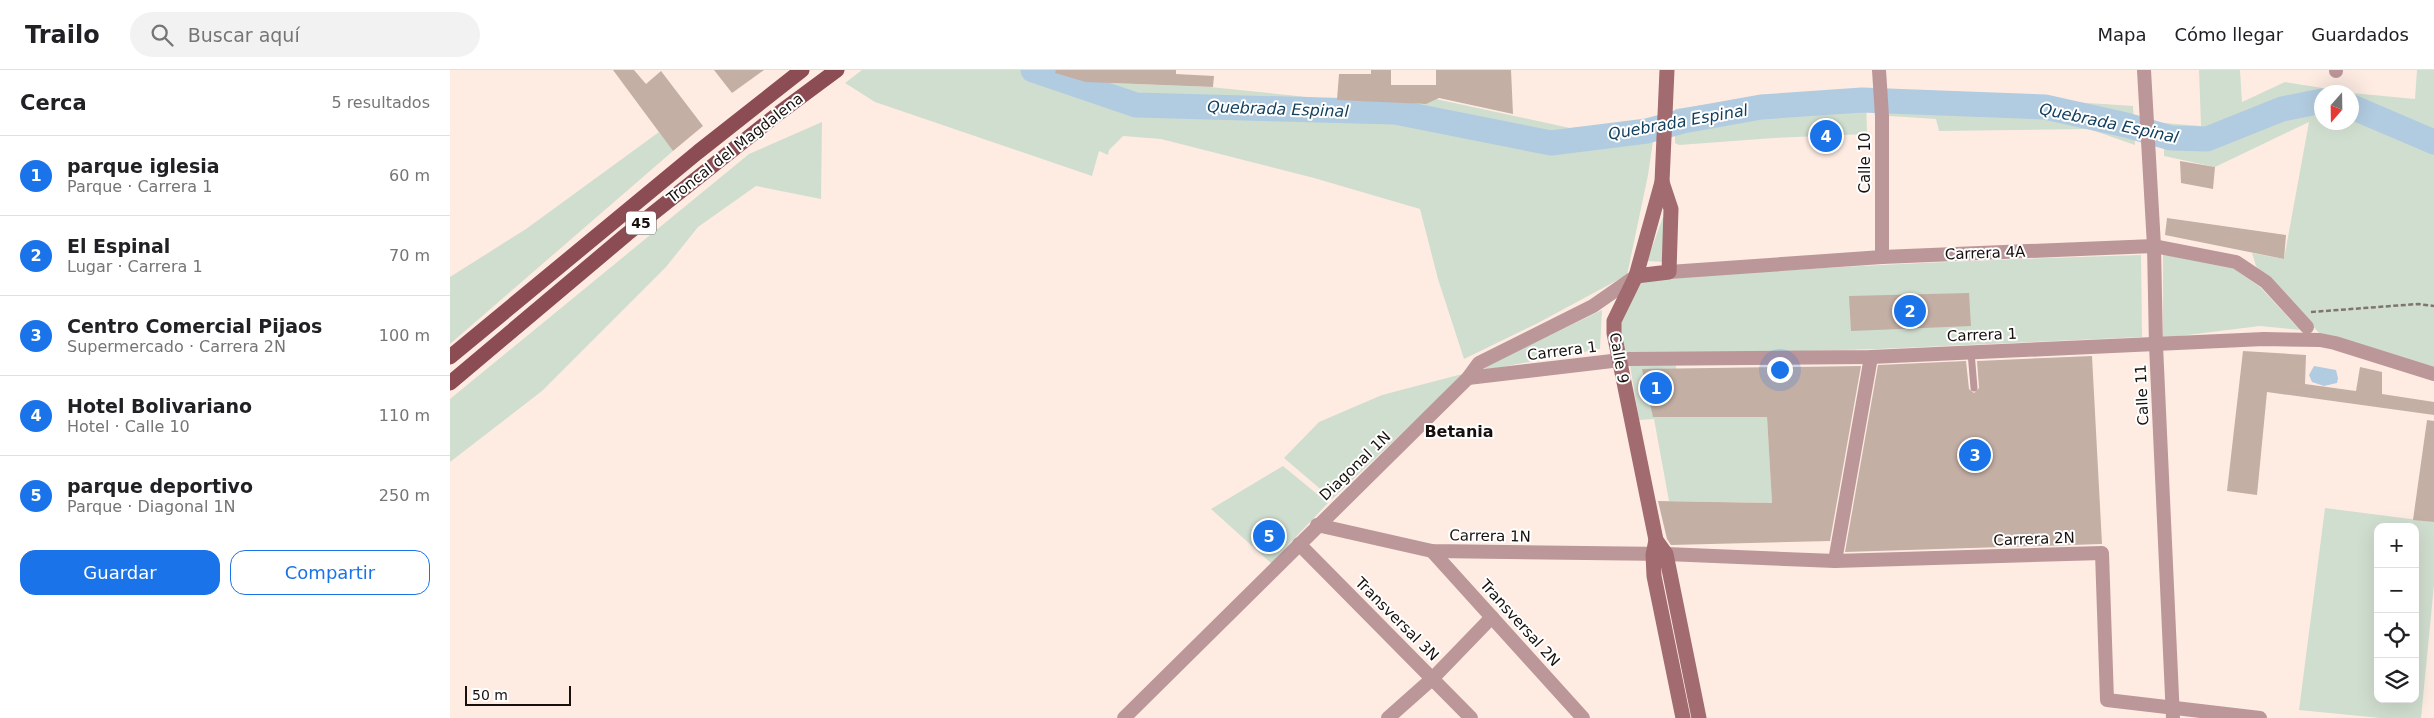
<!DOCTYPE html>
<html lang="es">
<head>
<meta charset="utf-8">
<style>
  body { margin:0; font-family:"DejaVu Sans",sans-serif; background:#f2f2f2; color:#202124 }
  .controls { position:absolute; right:15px; bottom:15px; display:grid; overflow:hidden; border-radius:10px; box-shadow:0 5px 20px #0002 }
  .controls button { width:45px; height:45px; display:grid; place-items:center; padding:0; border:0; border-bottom:1px solid #e0e0e0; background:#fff; color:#202124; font:25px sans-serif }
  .compass { position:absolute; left:1864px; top:15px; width:45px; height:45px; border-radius:50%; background:#fff; box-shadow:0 5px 20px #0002; rotate:200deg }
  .scale { position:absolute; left:15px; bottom:12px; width:106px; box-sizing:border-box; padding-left:5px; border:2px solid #17100d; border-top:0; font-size:14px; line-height:18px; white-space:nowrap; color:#17100d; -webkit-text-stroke:4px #fff; paint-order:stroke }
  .you { position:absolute; left:1329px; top:299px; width:18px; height:18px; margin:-12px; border:4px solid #fff; border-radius:50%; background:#1a73e8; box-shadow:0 0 0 8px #1a73e833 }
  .badge { display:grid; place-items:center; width:32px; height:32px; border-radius:50%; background:#1a73e8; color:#fff; font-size:16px; font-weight:700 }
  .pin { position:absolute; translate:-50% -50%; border:2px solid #fff; box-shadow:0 1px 5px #0006 }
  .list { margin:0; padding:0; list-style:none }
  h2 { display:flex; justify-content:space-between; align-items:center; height:65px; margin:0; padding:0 20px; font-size:21px }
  h2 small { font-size:16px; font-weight:400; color:#757577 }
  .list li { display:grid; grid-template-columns:32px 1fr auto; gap:15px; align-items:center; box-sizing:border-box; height:80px; padding:0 20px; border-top:1px solid #e0e0e0 }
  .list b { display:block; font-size:19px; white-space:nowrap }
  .list p { margin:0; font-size:16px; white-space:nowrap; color:#757577 }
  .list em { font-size:16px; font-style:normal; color:#757577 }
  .actions { display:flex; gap:10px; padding:15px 20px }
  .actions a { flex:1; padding:11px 0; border:1px solid #1a73e8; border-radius:15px; text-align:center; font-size:18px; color:#1a73e8 }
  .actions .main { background:#1a73e8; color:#fff }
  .icon { flex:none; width:28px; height:28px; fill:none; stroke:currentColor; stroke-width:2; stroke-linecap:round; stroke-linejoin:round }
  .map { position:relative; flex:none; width:1984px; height:648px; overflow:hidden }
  header { display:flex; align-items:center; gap:30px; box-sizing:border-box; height:70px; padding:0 25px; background:#fff; border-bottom:1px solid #e0e0e0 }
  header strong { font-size:24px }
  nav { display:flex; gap:28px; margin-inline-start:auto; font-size:18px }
  .search { width:350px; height:45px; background:#f2f2f2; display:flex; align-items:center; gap:12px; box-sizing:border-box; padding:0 18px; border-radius:28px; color:#757577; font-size:19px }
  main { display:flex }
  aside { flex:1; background:#fff }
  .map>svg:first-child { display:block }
  .green { fill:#d0decf; fill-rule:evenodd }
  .water { fill:#b1cbe0 }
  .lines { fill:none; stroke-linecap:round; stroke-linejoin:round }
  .river { stroke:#b1cbe0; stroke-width:25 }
  .building { fill:#c4afa5 }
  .path { stroke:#80746f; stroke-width:2.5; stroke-dasharray:5 2.5; stroke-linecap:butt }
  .lane { stroke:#bc9799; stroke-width:7 }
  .street { stroke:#bc9799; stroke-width:14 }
  .secondary { stroke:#a16b70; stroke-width:15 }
  .primary { stroke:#8b4c53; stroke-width:15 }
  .labels { text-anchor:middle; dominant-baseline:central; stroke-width:4; stroke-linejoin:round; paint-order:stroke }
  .shield { fill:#fff; stroke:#5d5856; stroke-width:1 }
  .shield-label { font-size:14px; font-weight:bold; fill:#17100d }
  .street-label { font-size:15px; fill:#17100d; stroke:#fff }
  .water-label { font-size:16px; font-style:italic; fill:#13405e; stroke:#fff }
  .neighbourhood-label { font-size:16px; font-weight:bold; fill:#17100d; stroke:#fff }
</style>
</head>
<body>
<header>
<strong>Trailo</strong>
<div class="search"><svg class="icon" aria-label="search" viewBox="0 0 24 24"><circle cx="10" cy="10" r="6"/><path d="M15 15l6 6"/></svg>Buscar aquí</div>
<nav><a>Mapa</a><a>Cómo llegar</a><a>Guardados</a></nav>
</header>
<main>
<aside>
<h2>Cerca<small>5 resultados</small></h2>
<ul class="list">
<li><span class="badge">1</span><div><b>parque iglesia</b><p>Parque · Carrera 1</p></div><em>60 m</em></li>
<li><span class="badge">2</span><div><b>El Espinal</b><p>Lugar · Carrera 1</p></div><em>70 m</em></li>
<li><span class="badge">3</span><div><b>Centro Comercial Pijaos</b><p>Supermercado · Carrera 2N</p></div><em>100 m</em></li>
<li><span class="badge">4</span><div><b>Hotel Bolivariano</b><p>Hotel · Calle 10</p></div><em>110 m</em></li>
<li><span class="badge">5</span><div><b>parque deportivo</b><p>Parque · Diagonal 1N</p></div><em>250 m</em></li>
</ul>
<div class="actions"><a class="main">Guardar</a><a>Compartir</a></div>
</aside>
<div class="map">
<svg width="1984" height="648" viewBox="0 0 1984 648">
  <rect width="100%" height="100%" fill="#feece3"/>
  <g class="green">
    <path d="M412,0H593L636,12L760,17L887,30L972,34V26L1120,58L1206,51L1198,105L1177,205L1086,254L1014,289L988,209L970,139L864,108L711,69L673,66L659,80L658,85L649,81L642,106L425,32L395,13Z"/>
    <path d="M1749,0H1790L1792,32L1835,12L1898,22H1872V52H1902V23L1965,29L1967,0H1984V299L1871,265L1806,196L1802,183L1834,189L1859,52L1765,97L1714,86V53L1751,56Z"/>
    <path d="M1438,25C1520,27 1601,30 1683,36L1685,75L1639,59L1489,61L1486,49L1439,46Z"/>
    <path d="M1416,26L1417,64L1324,68L1229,75L1225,73V39L1302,28L1337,30Z"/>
    <path d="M372,52L371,129L306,116L248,157L216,197L92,321L0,392V329L299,84Z"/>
    <path d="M209,62L223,81L0,274V207L76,159Z"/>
    <path d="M1213,147L1216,148V192L1197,191Z"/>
    <path d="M1713,183L1783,198L1810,217L1850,260L1810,256L1713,268Z"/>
    <path d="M1691,185L1692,267L1428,279L1172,286L1170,250L1188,211C1355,197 1523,190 1691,185Z"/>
    <path d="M1152,240L1150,279L1035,300L1034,297Z"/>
    <path d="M1225,288L1231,347H1317L1322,433L1219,431L1204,349L1189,350L1179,289Z"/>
    <path d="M1016,303L882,429L834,388L869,352L932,325Z"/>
    <path d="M833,396L878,433L821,493L761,439Z"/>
    <path d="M1875,438L1984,452V515L1971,648H1930L1849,640ZM1928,457H1965V629H1928Z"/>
  </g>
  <path class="water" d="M1864,296L1886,300L1888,308L1887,313L1874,316L1862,312L1859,305Z"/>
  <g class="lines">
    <g class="river">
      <path d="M583,0L686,35L945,42L1101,73L1197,61L1233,51L1311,37L1412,30L1595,37L1676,55L1721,68L1757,69L1832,39L1872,31"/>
      <path d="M1902,37L1984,72"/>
    </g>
  </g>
  <g class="building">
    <path d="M163,0H184L196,14L211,1L253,56L223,81Z"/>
    <path d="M264,0H314L282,23Z"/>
    <path d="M606,0H726V4L764,6L763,17L636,12L605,3Z"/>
    <path d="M921,0H941V15H986V0H1061L1063,44L989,28L976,34L887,30L889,4H921Z"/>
    <path d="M1730,91L1765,97L1763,119L1731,113Z"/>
    <path d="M1717,148L1836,165L1834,189L1715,165Z"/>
    <path d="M1519,223L1521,256L1401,261L1399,226Z"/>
    <path d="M1793,281L1856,285L1855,314L1906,321L1910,297L1932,302V324L1984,332V345L1817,322L1807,425L1777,421Z"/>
    <path d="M1642,286L1652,474L1395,482L1428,295L1516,291L1519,319L1524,323L1529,318L1527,291Z"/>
    <path d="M1411,296L1380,471L1221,475L1217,469L1208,431L1322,433L1317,347H1203L1192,299Z"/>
    <path d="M1977,350L1984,351V452L1963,450Z"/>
  </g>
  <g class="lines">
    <path class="path" d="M1861,242L1968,234L1984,236"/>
    <path class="lane" d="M1521,282L1524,318"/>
    <g class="street">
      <path d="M1429,0L1432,46V187"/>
      <path d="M1694,0L1704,176L1706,275L1723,648"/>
      <path d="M1886,0V1"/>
      <path d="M1219,202L1432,187L1704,176L1786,192L1816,212L1857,257"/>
      <path d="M1018,308L1179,289L1421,287L1814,269L1870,270L1885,273L1984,304"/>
      <path d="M867,455L982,481L1216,484L1385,491L1652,483L1657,630L1810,648"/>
      <path d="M849,474L1021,648"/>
      <path d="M982,481L1133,648"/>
      <path d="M1385,491L1421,287"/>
      <path d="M674,648L1018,308L1029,293L1143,236L1186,206"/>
      <path d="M938,648L983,608L1042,547"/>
    </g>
    <g class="secondary">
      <path d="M1217,0L1212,112L1186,206L1164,251V263L1206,470L1216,484L1249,648"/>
      <path d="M1186,206L1219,202L1221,139L1212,112"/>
      <path d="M1206,470L1203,485L1204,506L1233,648"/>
    </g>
    <g class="primary">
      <path d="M0,287L248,82L352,0"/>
      <path d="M0,313L177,164L329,43L387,0"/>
    </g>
  </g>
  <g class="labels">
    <rect class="shield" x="176" y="141.5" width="30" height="23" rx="4"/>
    <g class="shield-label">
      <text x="191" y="153">45</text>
    </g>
    <g class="street-label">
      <text transform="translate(285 78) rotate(-38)">Troncal del Magdalena</text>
      <text transform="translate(1415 93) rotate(-90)">Calle 10</text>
      <text transform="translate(1535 183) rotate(-2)">Carrera 4A</text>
      <text transform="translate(1532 265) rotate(-2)">Carrera 1</text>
      <text transform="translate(1112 281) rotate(-7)">Carrera 1</text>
      <text transform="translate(1169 288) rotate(80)">Calle 9</text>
      <text transform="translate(1692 325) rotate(-93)">Calle 11</text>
      <text transform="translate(905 396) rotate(-44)">Diagonal 1N</text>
      <text transform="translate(1040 466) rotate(1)">Carrera 1N</text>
      <text transform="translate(1584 469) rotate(-2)">Carrera 2N</text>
      <text transform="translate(947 549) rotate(45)">Transversal 3N</text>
      <text transform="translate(1070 553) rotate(48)">Transversal 2N</text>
    </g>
    <g class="water-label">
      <text transform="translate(828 39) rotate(2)">Quebrada Espinal</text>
      <text transform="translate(1228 52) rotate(-10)">Quebrada Espinal</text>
      <text transform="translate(1659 53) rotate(12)">Quebrada Espinal</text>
    </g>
    <g class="neighbourhood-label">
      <text x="1009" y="361">Betania</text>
    </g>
  </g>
</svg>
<div class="controls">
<button>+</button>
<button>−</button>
<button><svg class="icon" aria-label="locate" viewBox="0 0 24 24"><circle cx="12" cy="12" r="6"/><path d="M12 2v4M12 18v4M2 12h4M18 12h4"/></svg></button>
<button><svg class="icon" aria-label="layers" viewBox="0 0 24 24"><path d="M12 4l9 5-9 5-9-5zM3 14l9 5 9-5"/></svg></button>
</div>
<svg class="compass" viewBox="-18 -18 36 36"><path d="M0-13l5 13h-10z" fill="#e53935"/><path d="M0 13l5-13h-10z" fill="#757577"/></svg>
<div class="scale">50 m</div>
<div class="you"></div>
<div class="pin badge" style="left:1206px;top:318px">1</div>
<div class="pin badge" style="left:1460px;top:241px">2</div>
<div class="pin badge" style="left:1525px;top:385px">3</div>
<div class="pin badge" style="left:1376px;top:66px">4</div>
<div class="pin badge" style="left:819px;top:466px">5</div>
</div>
</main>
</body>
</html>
